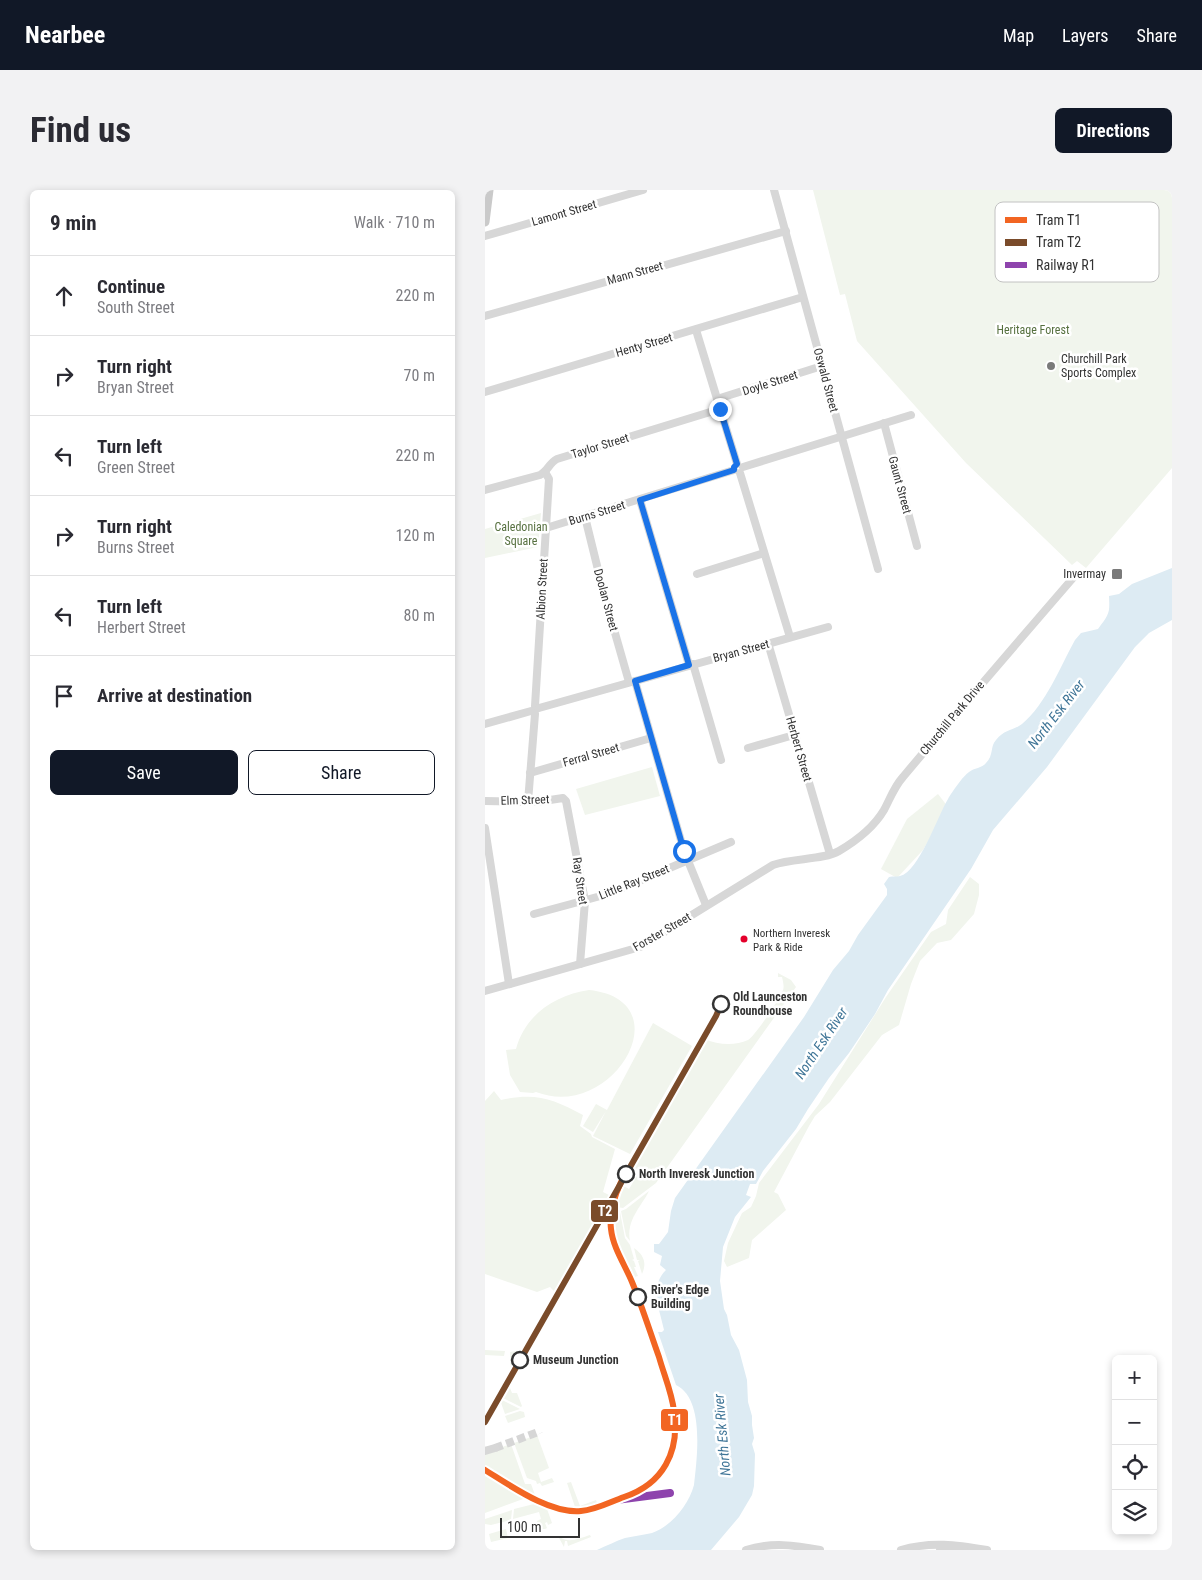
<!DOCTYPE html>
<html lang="en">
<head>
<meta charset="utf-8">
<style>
  body { margin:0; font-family:"Roboto Condensed",sans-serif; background:#f2f2f3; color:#2b2b33 }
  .controls { position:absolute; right:15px; bottom:15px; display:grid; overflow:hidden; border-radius:8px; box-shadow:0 2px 8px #0003 }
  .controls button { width:45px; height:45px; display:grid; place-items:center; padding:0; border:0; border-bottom:1px solid #e1e1e2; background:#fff; color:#2b2b33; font:25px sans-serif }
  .scale { position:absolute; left:15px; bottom:12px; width:80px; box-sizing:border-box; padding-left:5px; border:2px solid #333; border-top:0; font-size:14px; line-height:18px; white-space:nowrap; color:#333; -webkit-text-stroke:4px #fff; paint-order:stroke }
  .stop { position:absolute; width:15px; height:15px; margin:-11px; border:4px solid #1a73e8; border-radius:50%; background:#fff }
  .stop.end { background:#1a73e8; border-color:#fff; box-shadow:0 1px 5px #0008 }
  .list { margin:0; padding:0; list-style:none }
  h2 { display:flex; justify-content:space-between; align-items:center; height:65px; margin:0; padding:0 20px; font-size:21px }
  h2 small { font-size:16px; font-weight:400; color:#7c7c81 }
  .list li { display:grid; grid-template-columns:32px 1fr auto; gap:15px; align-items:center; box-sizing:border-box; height:80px; padding:0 20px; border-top:1px solid #e1e1e2 }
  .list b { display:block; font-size:19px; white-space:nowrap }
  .list p { margin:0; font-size:16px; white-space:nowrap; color:#7c7c81 }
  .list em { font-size:16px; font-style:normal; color:#7c7c81 }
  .actions { display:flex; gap:10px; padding:15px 20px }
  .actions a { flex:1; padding:11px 0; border:1px solid #111827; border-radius:8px; text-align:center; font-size:18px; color:#111827 }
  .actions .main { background:#111827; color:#fff }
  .icon { flex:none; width:28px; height:28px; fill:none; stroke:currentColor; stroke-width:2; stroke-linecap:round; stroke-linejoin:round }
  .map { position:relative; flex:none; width:687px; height:1360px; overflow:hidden; border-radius:8px }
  header { display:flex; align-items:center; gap:30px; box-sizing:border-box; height:70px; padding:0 25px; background:#111827; color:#fff }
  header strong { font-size:24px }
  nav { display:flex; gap:28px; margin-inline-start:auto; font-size:18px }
  .intro { display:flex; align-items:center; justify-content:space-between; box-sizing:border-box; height:120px; padding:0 30px }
  h1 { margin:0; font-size:35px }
  .button { padding:12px 22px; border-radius:8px; background:#111827; color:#fff; font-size:18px; font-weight:700 }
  main { display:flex; gap:30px; padding:0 30px }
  aside { flex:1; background:#fff; border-radius:8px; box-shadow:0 2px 8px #0003 }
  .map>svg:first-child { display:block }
  .green { fill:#f1f5ed }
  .water { fill:#ddebf3 }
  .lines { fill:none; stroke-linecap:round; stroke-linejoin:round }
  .minor-tunnel { stroke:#d6d6d6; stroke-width:8; stroke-dasharray:8 4; stroke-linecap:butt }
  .minor { stroke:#d7d7d7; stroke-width:8 }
  .major { stroke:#cacaca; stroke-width:9 }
  .rail-1-casing { stroke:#fff; stroke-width:11 }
  .rail-1 { stroke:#8e44ad; stroke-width:8 }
  .tram-1-casing { stroke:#fff; stroke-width:10 }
  .tram-2-casing { stroke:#fff; stroke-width:10 }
  .tram-1 { stroke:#f26522; stroke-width:6 }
  .tram-2 { stroke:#7a4b2a; stroke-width:6 }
  .route { stroke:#1a73e8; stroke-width:6 }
  .poi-dot { fill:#7a7a7a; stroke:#fff; stroke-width:2 }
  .bus-dot { fill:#e4002b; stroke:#fff; stroke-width:2 }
  .stop-dot { fill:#fff; stroke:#333; stroke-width:2.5 }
  .labels { text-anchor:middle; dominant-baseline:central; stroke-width:5; stroke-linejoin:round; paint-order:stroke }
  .bus-label { font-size:11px; fill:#333; stroke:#fff; text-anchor:start }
  .street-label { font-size:12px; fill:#333; stroke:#fff }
  .park-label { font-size:12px; fill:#56703f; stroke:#fff }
  .poi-label { font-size:12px; fill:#333; stroke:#fff; text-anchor:start }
  .stop-label { font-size:12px; font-weight:bold; fill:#333; stroke:#fff; text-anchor:start }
  .water-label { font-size:14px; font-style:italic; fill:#3f7597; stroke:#fff }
  .key { fill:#fff; stroke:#c2c2c2; stroke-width:1 }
  .key-label { font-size:14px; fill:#333 }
  .line-badge { stroke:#fff; stroke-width:2 }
  .badge-label { font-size:14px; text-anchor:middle; font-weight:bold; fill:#fff }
</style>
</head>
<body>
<header>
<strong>Nearbee</strong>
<nav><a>Map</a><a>Layers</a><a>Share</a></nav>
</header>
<div class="intro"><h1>Find us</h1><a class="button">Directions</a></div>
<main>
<aside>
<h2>9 min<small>Walk · 710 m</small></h2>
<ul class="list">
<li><svg class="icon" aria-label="ahead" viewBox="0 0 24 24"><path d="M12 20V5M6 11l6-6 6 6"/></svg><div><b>Continue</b><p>South Street</p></div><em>220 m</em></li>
<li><svg class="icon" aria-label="right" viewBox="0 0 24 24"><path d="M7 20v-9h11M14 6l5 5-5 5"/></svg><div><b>Turn right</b><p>Bryan Street</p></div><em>70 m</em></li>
<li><svg class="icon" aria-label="left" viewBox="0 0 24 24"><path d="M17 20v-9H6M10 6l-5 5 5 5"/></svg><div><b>Turn left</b><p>Green Street</p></div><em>220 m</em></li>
<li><svg class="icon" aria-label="right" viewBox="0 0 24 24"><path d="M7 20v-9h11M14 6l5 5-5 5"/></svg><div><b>Turn right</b><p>Burns Street</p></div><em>120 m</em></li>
<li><svg class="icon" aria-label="left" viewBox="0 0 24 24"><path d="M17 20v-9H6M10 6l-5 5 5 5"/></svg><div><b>Turn left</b><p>Herbert Street</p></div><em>80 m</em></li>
<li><svg class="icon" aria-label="arrive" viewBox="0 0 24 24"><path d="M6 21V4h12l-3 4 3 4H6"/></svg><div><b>Arrive at destination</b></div></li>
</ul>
<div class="actions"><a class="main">Save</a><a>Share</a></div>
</aside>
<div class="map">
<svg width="687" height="1360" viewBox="0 0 687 1360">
  <rect width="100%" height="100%" fill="#fff"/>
  <g class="green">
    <path d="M328,0H687V278L601,378L592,371L587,375L481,273L372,151L360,104L355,105Z"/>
    <path d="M56,323L53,357L0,368V339Z"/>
    <path d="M167,577L175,606L100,625L91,599Z"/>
    <path d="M453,604L463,617L438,660L412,688L396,679L422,629Z"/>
    <path d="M485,687L494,694V705L489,724L466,750L452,753L435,771L426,794L414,835L397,845L345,912L330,926L324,936L289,1002L293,1004L301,1020L267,1050L264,1068L242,1077L239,1071L243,1053L257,1023L266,1017L271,1006L274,993L334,914L401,807L446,742L461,734L463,720Z"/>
    <path d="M293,783L306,790L311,797L171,993L138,1018L125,1016L137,995L144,999L155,981L148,976L220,849C233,855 250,856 263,850C269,847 294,810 297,802C300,798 298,792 297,787H293Z"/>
    <path d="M104,800C199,810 128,932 51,902L48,903L35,902L25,885L21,860L31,859C40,825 70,805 104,800Z"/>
    <path d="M168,833L207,856L145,964L108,946L121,921L108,942L98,936L111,914L122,920Z"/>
    <path d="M9,901L16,910C51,902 68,909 98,925L95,936L106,944L107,947L130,959L118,1002L126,1006L70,1102L65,1097L52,1102L0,1084V911Z"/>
    <path d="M164,1001C156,1017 141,1030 145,1051L141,1046L136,1021L141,1019Z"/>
    <path d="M128,1019L135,1022L140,1048L145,1055L149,1069L147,1070L149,1071L151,1077H149L153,1086L146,1088C136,1065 125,1044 128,1019Z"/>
    <path d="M149,1058C159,1065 162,1073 157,1084L153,1071L155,1070H152Z"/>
    <path d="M0,1160L20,1161L19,1166L0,1165Z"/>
    <path d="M38,1160L26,1181L25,1162Z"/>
    <path d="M23,1193L27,1203H32L37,1216L36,1217L16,1207Z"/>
    <path d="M15,1210H17L35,1219L20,1224Z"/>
    <path d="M35,1221L39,1222L40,1227L23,1233L20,1226Z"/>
    <path d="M52,1245L64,1278L53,1283L56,1292L67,1288L69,1292L57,1296L55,1293L52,1294L51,1291L42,1288L29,1253Z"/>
    <path d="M26,1254L40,1294H46L50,1305L47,1308L38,1309L0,1323V1256L3,1262Z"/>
    <path d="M86,1292L95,1316L111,1310L112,1313L100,1317H90L82,1293Z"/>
    <path d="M49,1314L62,1319L67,1333L63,1335L62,1332L60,1333L62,1338L60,1339H54L52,1331L56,1329L54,1322L28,1329L29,1319Z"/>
    <path d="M27,1320L26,1330L6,1335L0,1334V1329Z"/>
    <path d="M21,1339L23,1348L6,1352L4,1344Z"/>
    <path d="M105,1345L106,1347L83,1356L82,1351H80L79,1357L74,1348L75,1347C84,1354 95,1348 105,1345Z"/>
  </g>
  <path class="water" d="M687,378V430L664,443L650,457L562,577L508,640L486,679L403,800L390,824L364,863L344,888L323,919L311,939L278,981L271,994H265L261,1005L266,1007L250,1027L238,1057L235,1091L239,1119L242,1125L246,1145L254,1160L262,1190L263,1212L267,1226V1235L269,1248L267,1254L270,1264L269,1296L267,1305L254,1327L226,1360H112C121,1356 131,1351 140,1348C149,1346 159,1345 167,1343C187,1336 204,1314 209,1295C212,1268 220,1209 191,1195L173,1142H177L179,1140C175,1121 164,1096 181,1080L175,1075L177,1066L169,1062V1054H174L183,1042L186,1021L190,1008L319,827L348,780L364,761L373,745L402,705V699L399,694L404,687C408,686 412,687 415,686C434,682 453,625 463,609C467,602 478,586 484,582C489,578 497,578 501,573C509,565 505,556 511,550C520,539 528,541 537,534C561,514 575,477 590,450L596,443L613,439C624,424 625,424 624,406L634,404L647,394Z"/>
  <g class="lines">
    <path class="minor-tunnel" d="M10,1258L53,1242L54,1244"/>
    <g class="minor">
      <path d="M289,0L393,379"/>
      <path d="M0,46L158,0"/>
      <path d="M0,126L301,41"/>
      <path d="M211,140L252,274"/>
      <path d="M0,202L318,107"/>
      <path d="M232,209L337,176"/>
      <path d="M399,233L432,356"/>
      <path d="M258,277L426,225"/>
      <path d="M255,283L305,447"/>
      <path d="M0,300L55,285C63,281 64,273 72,269L235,219"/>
      <path d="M155,310L204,475"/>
      <path d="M100,327L120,408L144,492"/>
      <path d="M61,338L249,280"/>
      <path d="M212,384L279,363"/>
      <path d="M283,453L345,664"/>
      <path d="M208,474L236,570"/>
      <path d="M150,491L199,661L221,715"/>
      <path d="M50,516L64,289L60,282"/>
      <path d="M54,518L343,437"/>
      <path d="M0,534L46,521"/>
      <path d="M263,558L309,545"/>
      <path d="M45,583L166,548"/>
      <path d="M0,611L52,612L78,608L81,611L100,711L95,774"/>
      <path d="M43,612L50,524"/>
      <path d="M0,638L24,794"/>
      <path d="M49,724L123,704L246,652"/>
      <path d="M0,801L155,757L288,675C307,668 339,670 354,661C371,651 389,637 399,620C405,609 409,597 418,587C474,520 531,454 588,388"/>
      <path d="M0,1261L10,1258"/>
      <path d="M261,1360C286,1352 310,1355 335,1360"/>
      <path d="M416,1360C446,1351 472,1355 502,1360"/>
      <path d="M455,1360H479"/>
    </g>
    <path class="major" d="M0,32L4,0"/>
    <g class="rail-1-casing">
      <path id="rail-1" d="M131,1310L185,1303"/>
    </g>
    <use href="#rail-1" class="rail-1"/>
    <g class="tram-1-casing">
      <path id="tram-1" d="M0,1280C26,1296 65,1324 96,1321C111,1320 125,1312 139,1307C178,1294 195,1262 189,1221C187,1203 179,1185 174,1167C165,1142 157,1116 147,1092C140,1075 128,1058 126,1039C124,1023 129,1007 136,992"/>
    </g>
    <g class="tram-2-casing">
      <path id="tram-2" d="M0,1232L231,826L238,810"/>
    </g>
    <use href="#tram-1" class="tram-1"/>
    <use href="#tram-2" class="tram-2"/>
  </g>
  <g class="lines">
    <path class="route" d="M199,661L150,491L204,475L155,310L249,280V277L252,274L235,219"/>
  </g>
  <g class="poi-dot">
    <circle cx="566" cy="176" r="5"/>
    <rect x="626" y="378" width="12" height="12" rx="2.5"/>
  </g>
  <circle class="bus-dot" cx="259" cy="749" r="4.5"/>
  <g class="stop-dot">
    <circle cx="236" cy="814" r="8"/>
    <circle cx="141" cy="984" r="8"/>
    <circle cx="153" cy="1107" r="8"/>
    <circle cx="35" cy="1170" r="8"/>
  </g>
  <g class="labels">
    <g class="bus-label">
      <text x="268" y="743">Northern Inveresk<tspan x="268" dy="14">Park &amp; Ride</tspan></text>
    </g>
    <g class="street-label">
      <text transform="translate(79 23) rotate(-16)">Lamont Street</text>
      <text transform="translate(150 83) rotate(-16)">Mann Street</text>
      <text transform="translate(159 155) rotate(-16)">Henty Street</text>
      <text transform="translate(341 190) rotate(75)">Oswald Street</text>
      <text transform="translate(285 193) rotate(-18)">Doyle Street</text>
      <text transform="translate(115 256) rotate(-17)">Taylor Street</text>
      <text transform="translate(415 295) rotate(75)">Gaunt Street</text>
      <text transform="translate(112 323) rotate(-17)">Burns Street</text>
      <text transform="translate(57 399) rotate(-87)">Albion Street</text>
      <text transform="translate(121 410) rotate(75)">Doolan Street</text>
      <text transform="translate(256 461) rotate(-15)">Bryan Street</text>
      <text transform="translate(467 528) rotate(-50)">Churchill Park Drive</text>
      <text transform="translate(314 559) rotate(74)">Herbert Street</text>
      <text transform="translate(106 565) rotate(-16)">Ferral Street</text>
      <text transform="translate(40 610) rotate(-2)">Elm Street</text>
      <text transform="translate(95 691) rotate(82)">Ray Street</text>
      <text transform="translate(149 692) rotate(-22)">Little Ray Street</text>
      <text transform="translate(177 742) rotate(-30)">Forster Street</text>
    </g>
    <g class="park-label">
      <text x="548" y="140">Heritage Forest</text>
      <text x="36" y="337">Caledonian<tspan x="36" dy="14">Square</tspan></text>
    </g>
    <g class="poi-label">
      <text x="576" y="169">Churchill Park<tspan x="576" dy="14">Sports Complex</tspan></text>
      <text x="621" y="384" text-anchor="end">Invermay</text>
    </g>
    <g class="stop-label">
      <text x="248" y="807">Old Launceston<tspan x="248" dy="14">Roundhouse</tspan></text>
      <text x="154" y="984">North Inveresk Junction</text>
      <text x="166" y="1100">River's Edge<tspan x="166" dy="14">Building</tspan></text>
      <text x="48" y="1170">Museum Junction</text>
    </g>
    <g class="water-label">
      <text transform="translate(571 524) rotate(-52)">North Esk River</text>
      <text transform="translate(336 853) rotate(-56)">North Esk River</text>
      <text transform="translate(237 1245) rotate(-95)">North Esk River</text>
    </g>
  </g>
  <rect x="510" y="12" width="164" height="80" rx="8" class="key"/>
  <rect x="520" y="27" width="22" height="6" fill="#f26522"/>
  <rect x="520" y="49" width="22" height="7" fill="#7a4b2a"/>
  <rect x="520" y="72" width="22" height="6" fill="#8e44ad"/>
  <g class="key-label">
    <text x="551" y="35">Tram T1</text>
    <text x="551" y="57">Tram T2</text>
    <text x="551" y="80">Railway R1</text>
  </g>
  <g class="line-badge">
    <rect x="105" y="1009" width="29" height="24" rx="5" fill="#7a4b2a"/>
    <rect x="175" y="1218" width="29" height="24" rx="5" fill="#f26522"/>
  </g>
  <g class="badge-label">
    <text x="120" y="1026">T2</text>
    <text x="190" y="1235">T1</text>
  </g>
</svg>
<div class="controls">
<button>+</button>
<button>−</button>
<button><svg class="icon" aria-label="locate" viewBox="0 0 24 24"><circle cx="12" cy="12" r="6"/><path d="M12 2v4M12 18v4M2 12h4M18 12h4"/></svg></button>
<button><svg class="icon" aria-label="layers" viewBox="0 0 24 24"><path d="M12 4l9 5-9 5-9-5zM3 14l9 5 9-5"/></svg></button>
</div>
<div class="scale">100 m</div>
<div class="stop" style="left:199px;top:661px"></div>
<div class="stop end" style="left:235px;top:219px"></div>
</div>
</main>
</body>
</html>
